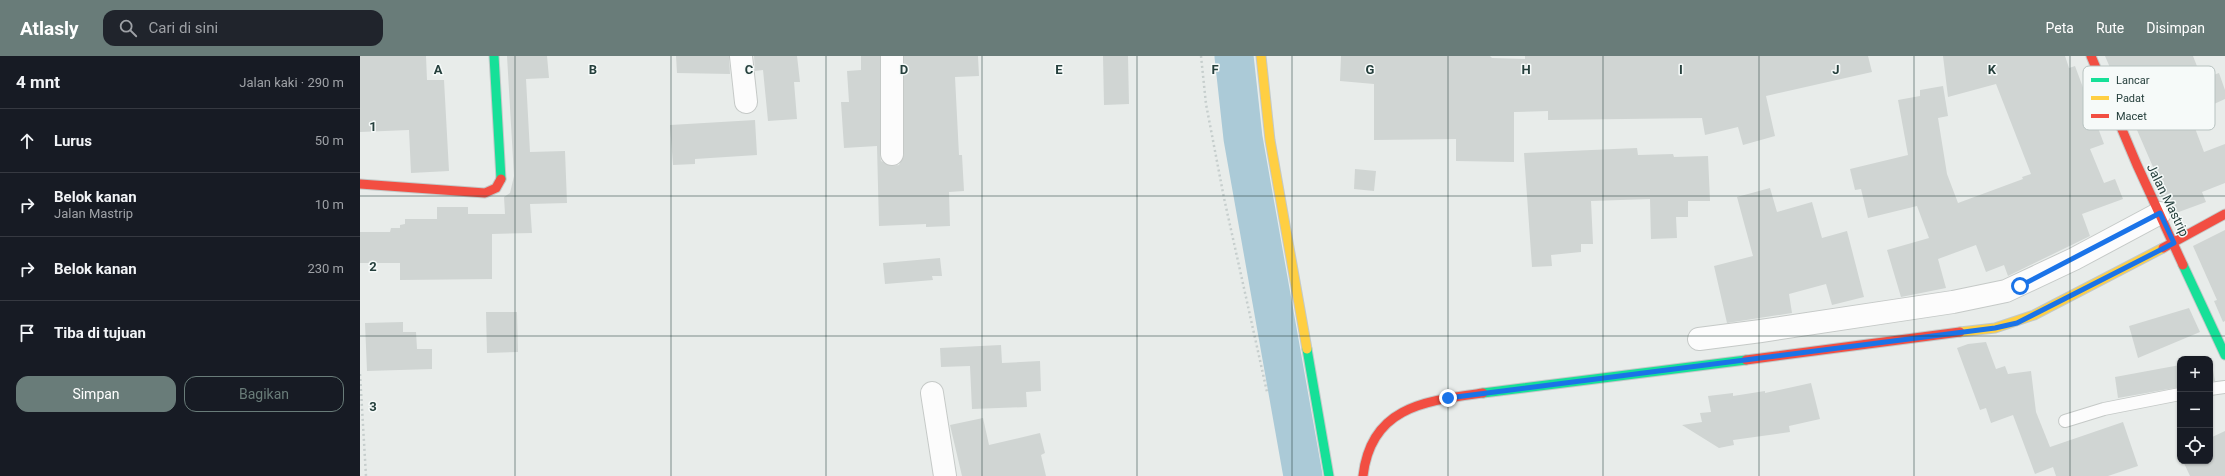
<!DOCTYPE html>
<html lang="id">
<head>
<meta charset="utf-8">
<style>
  body { margin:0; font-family:Roboto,sans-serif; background:#20242c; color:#f1f3f6 }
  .controls { position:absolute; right:12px; bottom:12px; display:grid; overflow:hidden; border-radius:8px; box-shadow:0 1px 3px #0004 }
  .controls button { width:36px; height:36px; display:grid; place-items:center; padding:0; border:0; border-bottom:1px solid #363941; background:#171b24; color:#f1f3f6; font:20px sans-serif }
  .stop { position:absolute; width:12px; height:12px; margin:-9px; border:3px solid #1a73e8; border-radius:50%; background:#fff }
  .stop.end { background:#1a73e8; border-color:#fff; box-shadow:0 1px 4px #0008 }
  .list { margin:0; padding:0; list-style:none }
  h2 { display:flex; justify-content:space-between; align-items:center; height:52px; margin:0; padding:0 16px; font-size:17px }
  h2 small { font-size:13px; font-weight:400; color:#9ea1a6 }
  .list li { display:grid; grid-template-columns:26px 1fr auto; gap:12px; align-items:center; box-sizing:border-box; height:64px; padding:0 16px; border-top:1px solid #363941 }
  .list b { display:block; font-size:15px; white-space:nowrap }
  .list p { margin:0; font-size:13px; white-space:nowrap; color:#9ea1a6 }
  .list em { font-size:13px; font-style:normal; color:#9ea1a6 }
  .actions { display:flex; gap:8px; padding:12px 16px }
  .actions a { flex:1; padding:9px 0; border:1px solid #697c79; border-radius:12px; text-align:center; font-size:14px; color:#697c79 }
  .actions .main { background:#697c79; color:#fff }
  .icon { flex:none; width:22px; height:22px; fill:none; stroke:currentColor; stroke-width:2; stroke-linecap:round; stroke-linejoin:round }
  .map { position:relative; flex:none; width:1865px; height:420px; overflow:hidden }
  header { display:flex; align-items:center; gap:24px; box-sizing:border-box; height:56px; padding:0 20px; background:#697c79; color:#fff }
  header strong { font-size:19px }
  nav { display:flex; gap:22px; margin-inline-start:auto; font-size:14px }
  .search { width:280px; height:36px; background:#20242c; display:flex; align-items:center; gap:10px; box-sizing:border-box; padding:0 14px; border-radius:12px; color:#9ea1a6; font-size:15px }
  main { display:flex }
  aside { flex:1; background:#171b24 }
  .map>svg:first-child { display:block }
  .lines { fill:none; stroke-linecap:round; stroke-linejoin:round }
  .river { stroke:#abcad7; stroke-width:39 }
  .building { fill:#d0d5d3 }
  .lane-casing { stroke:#c5c9c7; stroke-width:14 }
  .street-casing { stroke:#c5c9c7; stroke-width:24 }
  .fast-casing { stroke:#c3c9c8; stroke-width:11 }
  .slow-casing { stroke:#c3c9c8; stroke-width:11 }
  .jam-casing { stroke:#c3c9c8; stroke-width:11 }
  .path { stroke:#c6cecd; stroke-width:2.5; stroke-dasharray:2 3; stroke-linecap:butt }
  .lane { stroke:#fcfcfc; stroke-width:12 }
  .street { stroke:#fcfcfc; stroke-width:22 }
  .fast { stroke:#16e098; stroke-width:9 }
  .slow { stroke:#ffcf43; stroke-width:9 }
  .jam { stroke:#f24e42; stroke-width:9 }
  .route { stroke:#1a73e8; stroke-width:5 }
  .grid { fill:none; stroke:#253f3c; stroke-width:1; stroke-opacity:0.55 }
  .labels { text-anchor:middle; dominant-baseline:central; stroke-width:3; stroke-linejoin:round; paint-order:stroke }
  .street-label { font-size:13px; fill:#253f3c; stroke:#f6faf9 }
  .key { fill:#f6faf9; stroke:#b7c2c0; stroke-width:1 }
  .key-label { font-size:11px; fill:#253f3c }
  .grid-label { font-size:13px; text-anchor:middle; font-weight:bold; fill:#253f3c; stroke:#f6faf9; stroke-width:3; stroke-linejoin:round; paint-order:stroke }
</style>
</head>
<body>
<header>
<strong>Atlasly</strong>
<div class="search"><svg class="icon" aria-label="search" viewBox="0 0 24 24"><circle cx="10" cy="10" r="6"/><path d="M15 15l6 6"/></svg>Cari di sini</div>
<nav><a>Peta</a><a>Rute</a><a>Disimpan</a></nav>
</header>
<main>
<aside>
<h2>4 mnt<small>Jalan kaki · 290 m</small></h2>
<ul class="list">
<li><svg class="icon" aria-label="ahead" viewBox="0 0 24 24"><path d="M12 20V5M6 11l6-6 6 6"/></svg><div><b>Lurus</b></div><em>50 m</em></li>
<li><svg class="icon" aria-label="right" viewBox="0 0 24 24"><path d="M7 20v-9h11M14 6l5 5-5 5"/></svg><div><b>Belok kanan</b><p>Jalan Mastrip</p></div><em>10 m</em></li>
<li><svg class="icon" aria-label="right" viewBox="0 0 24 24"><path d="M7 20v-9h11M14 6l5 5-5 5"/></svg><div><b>Belok kanan</b></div><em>230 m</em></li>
<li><svg class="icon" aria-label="arrive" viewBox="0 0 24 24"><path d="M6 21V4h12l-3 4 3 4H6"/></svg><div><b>Tiba di tujuan</b></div></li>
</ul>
<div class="actions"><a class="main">Simpan</a><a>Bagikan</a></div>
</aside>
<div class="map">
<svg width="1865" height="420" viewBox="0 0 1865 420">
  <rect width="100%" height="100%" fill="#e8ecea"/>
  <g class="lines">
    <path class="river" d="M874,0L883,82L943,420"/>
  </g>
  <g class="building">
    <path d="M0,0H66L67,24H84L89,115L51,117L49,74L0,76Z"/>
    <path d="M147,0H187L189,22L166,23L170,96L205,95L207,147L170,148L172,177L132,178V223L40,224V207H0V176H30L31,172H40V169L45,168V163H77V151H108V158H145L144,141L150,137L154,120Z"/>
    <path d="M316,0H369L370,18L317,17Z"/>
    <path d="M394,0H437L440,26H434L437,63L408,65L403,14L395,15Z"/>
    <path d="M501,0H520V98L521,105L532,110L539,109L544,98V0H618L619,20L595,21L599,99H602L604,135L589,136L590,170L566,171V168L519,170L517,90L484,92L481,46H489L487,15L501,14Z"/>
    <path d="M743,0H768L769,48L744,49Z"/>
    <path d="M981,0H1130L1132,2L1165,3V0H1508L1512,16L1406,40L1415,80L1383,89L1378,71L1345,79L1342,62L1188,64V55L1154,56V106L1096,105V83L1014,84V28L980,25Z"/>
    <path d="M1583,0H1705L1709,12L1715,10L1744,88L1730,93L1744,127L1755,123L1763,143L1722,158L1730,180L1648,220L1644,209L1626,216L1616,189L1578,203L1586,232L1541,241L1527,194L1569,182L1557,150L1508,162L1501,133L1495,134L1490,113L1548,99L1538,44L1560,40V34L1583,30L1588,60L1578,62L1587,118L1598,147L1663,123L1662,121L1671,118L1636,28L1588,41Z"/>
    <path d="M1745,0H1833L1842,23L1859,17L1865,34V43L1830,59L1844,96L1865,88V127L1842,136L1846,146L1816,157L1812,147L1809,148Z"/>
    <path d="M395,64L397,99L335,103V108L313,109L310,69Z"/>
    <path d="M1277,92L1278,99L1313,98L1314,101L1348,100L1350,145H1328V161H1316L1317,182L1291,183L1290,143L1231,145L1233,188H1221V196L1191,199L1192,210L1172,211L1164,97Z"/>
    <path d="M995,113L1016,115L1014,135L994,133Z"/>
    <path d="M1410,132L1417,156L1452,146L1462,182L1487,175L1504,241L1472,249L1466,228L1429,238L1432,257L1367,267L1354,210L1393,200L1377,141Z"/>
    <path d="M1865,174V265L1863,266L1854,245L1857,244L1833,190Z"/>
    <path d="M580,202L582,220H572L573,224L525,228L523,207Z"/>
    <path d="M1829,252L1840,276L1778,302L1769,270Z"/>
    <path d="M126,256H157L158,296L127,297Z"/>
    <path d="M43,266V276H56L57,293H72V313L7,315L5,267Z"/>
    <path d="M1626,286L1636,313L1645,310L1648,318L1671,315L1676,356L1690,391L1763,366L1778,410L1748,420H1696L1693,411L1675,418L1653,359L1631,367L1626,352L1620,354L1597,292L1608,288Z"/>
    <path d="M641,289L642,307L680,305L681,335L666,336L667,351L612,353L610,310L581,311L580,292Z"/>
    <path d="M1851,303L1855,325H1850V304Z"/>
    <path d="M1820,309V331L1758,342L1755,321Z"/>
    <path d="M1451,327L1460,363L1429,370L1430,376L1373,384L1374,389L1359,392L1322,369L1342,366L1340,357L1351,356L1348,340L1373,337V340L1405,335V337Z"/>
    <path d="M623,362L629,389L680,377L685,397L681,399L686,420H602L590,369Z"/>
    <path d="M1865,375V420H1830L1823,405H1850V382Z"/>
  </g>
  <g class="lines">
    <g class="lane-casing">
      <g id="lane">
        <path d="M1850,333L1865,331"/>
        <path d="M1705,365L1744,353L1820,338"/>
      </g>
    </g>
    <g class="street-casing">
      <g id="street">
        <path d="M381,0L386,46"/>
        <path d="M532,0V98"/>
        <path d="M1339,283L1401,275L1593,246L1646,235L1714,203L1800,157"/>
        <path d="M572,337L585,420"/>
      </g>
    </g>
    <g class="fast-casing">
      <g id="fast">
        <path d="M134,0L141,123"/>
        <path d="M1823,209L1865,299"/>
        <path d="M947,293L969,420"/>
        <path d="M1123,337L1386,304"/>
      </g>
    </g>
    <g class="slow-casing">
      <g id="slow">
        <path d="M901,0L910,84L947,293"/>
        <path d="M1600,276L1635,272L1674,259L1803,192"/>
      </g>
    </g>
    <g class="jam-casing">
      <g id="jam">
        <path d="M1731,0L1777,109L1823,209"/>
        <path d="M0,128L125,137L136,132L141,123"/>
        <path d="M1803,192L1865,158"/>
        <path d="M1386,304L1600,276"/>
        <path d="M1003,420C1011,350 1066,345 1123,337"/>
      </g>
    </g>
    <g class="path">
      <path d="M841,0L846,48L864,142L907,336"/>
      <path d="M0,318L6,420"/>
    </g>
    <use href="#lane" class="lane"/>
    <use href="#street" class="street"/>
    <use href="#fast" class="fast"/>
    <use href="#slow" class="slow"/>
    <use href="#jam" class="jam"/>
  </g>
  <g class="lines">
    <path class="route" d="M1088,342L1635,272L1657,267L1814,187L1800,157L1660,230"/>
  </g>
  <path class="grid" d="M155,0V420M311,0V420M466,0V420M622,0V420M777,0V420M932,0V420M1088,0V420M1243,0V420M1399,0V420M1554,0V420M1710,0V420M0,140H1865M0,280H1865"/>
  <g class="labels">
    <g class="street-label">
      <text transform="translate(1808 144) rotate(64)">Jalan Mastrip</text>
    </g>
  </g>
  <rect x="1723" y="10" width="132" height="64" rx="6" class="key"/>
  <rect x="1731" y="22" width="18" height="4" fill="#16e098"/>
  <rect x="1731" y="40" width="18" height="4" fill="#ffcf43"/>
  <rect x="1731" y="58" width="18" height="4" fill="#f24e42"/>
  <g class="key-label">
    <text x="1756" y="28">Lancar</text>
    <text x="1756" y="46">Padat</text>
    <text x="1756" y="64">Macet</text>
  </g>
  <g class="grid-label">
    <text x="78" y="18">A</text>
    <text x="233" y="18">B</text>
    <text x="389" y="18">C</text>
    <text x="544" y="18">D</text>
    <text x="699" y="18">E</text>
    <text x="855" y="18">F</text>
    <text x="1010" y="18">G</text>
    <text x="1166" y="18">H</text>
    <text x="1321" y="18">I</text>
    <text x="1476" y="18">J</text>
    <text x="1632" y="18">K</text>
    <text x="13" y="75">1</text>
    <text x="13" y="215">2</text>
    <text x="13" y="355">3</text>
  </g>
</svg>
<div class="controls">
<button>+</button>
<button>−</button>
<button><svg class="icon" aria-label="locate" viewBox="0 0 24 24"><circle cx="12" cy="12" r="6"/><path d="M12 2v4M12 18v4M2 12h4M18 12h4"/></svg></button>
</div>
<div class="stop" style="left:1660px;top:230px"></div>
<div class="stop end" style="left:1088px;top:342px"></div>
</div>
</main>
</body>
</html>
